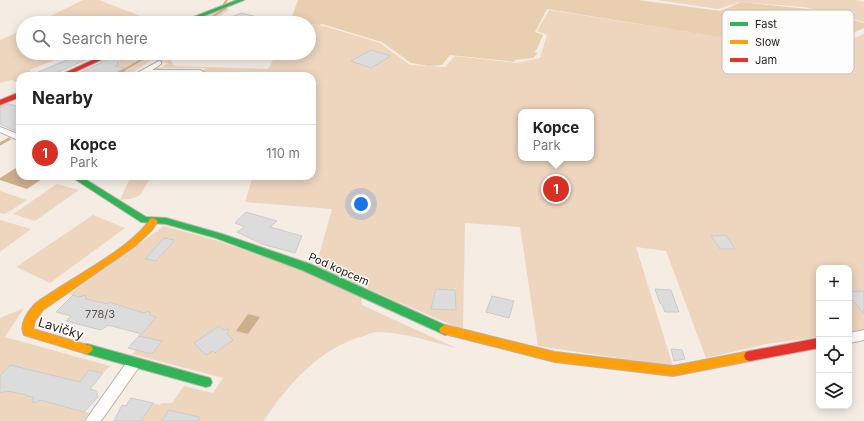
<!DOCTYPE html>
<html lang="en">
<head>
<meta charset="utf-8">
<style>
  body { margin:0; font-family:Inter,sans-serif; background:#f2f2f2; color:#222 }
  .controls { position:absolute; right:12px; bottom:12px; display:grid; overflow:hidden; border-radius:8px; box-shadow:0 2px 10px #0003 }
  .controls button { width:36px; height:36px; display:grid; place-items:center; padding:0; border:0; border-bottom:1px solid #e0e0e0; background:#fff; color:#222; font:20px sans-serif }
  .you { position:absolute; left:361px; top:204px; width:14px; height:14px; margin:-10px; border:3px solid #fff; border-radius:50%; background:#1a73e8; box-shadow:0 0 0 6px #1a73e833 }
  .badge { display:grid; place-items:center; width:26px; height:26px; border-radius:50%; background:#d93025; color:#fff; font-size:13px; font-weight:700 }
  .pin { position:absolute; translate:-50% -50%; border:2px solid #fff; box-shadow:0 1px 4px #0006 }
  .popup { position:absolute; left:518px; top:109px; width:76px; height:52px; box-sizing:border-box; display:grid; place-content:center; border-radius:8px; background:#fff; filter:drop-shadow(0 1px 3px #0005); font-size:13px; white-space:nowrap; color:#767676 }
  .popup b { font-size:15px; color:#222 }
  .popup::after { content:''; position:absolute; left:50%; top:100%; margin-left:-8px; border:8px solid transparent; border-top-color:#fff }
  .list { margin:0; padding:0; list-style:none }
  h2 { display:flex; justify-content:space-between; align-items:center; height:52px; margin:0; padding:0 16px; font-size:17px }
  h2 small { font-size:13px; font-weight:400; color:#767676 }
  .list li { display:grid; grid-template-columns:26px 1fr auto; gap:12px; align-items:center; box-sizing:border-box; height:56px; padding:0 16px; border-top:1px solid #e0e0e0 }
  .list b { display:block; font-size:15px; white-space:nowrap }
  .list p { margin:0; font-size:13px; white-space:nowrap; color:#767676 }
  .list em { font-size:13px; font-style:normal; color:#767676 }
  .icon { flex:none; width:22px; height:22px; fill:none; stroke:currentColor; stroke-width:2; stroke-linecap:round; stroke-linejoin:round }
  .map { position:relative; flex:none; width:864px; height:421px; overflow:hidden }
  .search { position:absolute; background:#fff; box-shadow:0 2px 10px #0003; left:16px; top:16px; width:300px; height:44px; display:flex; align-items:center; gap:10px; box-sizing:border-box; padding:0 14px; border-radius:22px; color:#767676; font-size:15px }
  .panel { position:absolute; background:#fff; box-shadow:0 2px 10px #0003; left:16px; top:72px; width:300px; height:108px; border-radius:12px }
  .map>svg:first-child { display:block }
  .green { fill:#edd5be; fill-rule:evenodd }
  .forest { fill:#e9ceb0 }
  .water { fill:#ceaf8c }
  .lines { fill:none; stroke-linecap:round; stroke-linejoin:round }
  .stream-far1 { stroke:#ceaf8c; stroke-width:2 }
  .stream { stroke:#ceaf8c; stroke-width:3 }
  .building { fill:#dcdcdc; stroke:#cbcbcb }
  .street-casing { stroke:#b9b2aa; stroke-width:2 }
  .fast-casing { stroke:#b9b2aa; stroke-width:2 }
  .slow-casing { stroke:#b9b2aa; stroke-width:2 }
  .jam-casing { stroke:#b9b2aa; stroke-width:2 }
  .street { fill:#fefcfb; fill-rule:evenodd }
  .fast { fill:#30b455; fill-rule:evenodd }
  .slow { fill:#ff9f0a; fill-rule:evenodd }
  .jam { fill:#e5322d; fill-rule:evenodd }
  .labels { text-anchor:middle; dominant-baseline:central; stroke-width:3; stroke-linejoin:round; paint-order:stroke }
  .street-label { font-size:11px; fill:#2c241d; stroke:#fdfdfd }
  .near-number-label { font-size:11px; fill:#58524d }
  .near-street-label { font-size:13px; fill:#2c241d; stroke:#fdfdfd }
  .key { fill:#fdfdfd; stroke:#bebcba; stroke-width:1 }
  .key-label { font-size:11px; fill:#2c241d }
</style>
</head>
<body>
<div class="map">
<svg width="864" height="421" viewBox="0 0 864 421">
  <rect width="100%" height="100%" fill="#f5ede4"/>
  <g class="green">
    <path d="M83,0H99L151,20L144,23H36Z"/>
    <path d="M657,0H856L864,2V22L804,7L740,2L718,9Z"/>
    <path d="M223,8L230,9L220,16V18L223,19L237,13L219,23H190Z"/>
    <path d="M549,10L784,47L837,45L864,34V330L849,332V268H819V337L766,344L706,358L666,251L636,247L673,366L538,346L520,227L465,223L463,330L316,266L332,209L245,202L253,176H312V76H199L206,68H163L161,70L155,69L156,67L161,68L168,63L152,60L127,76H94L102,71L113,74L125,69L115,66L127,58L119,56L125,53H167L174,66L268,69L277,53H309V24L324,26L380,43L410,65L445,67L455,56L516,63L540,58L547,35L537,31ZM521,112H591V158H521Z"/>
    <path d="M23,30V53H62L58,59L29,70L32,73L27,76H20V80L15,82L12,80L0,83V40Z"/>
    <path d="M131,176H152C138,195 147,197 120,200Z"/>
    <path d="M57,184L79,190L35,221L13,214Z"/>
    <path d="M0,191L27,200L5,214L0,213Z"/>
    <path d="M93,215L125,228L50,283L16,267Z"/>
    <path d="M0,220L31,229L0,252Z"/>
    <path d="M164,226L215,240L309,272L361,295L362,305L456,348C431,342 404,332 378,332C374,332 368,334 364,336C321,347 287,385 264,421H141L152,403L160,405L161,403H172L184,386L213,393L223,378L132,354L136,350L152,354L162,342L138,336L156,316L150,315L147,312L144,313L124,308H122L123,306L109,302L107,304L86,299L85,296L79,297L69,294Z"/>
    <path d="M24,308L5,337L110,366L103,373L89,370L60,406L89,413L83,421H0V318Z"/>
  </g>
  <path class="forest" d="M298,0H638L721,11L741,2L807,9L864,23V28L834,41L781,47L547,9L535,32L543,35L537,49L534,52L538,53L533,58L514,60L516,62L450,55L442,65L429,66L411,63L382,42L322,24L319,25L293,22L294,20L292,17Z"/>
  <g class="water">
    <path d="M16,168L20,170V176L45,177L27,189L0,180V178Z"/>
    <path d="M248,314L260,317L248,334L236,331Z"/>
  </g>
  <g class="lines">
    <g class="stream-far1">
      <path d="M224,4L227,0"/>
      <path d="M203,23L226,8"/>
      <path d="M122,71L153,53"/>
    </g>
    <g class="stream">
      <path d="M114,76L124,70"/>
      <path d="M0,144L9,139"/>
    </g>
  </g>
  <g class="building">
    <path d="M241,13L266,19L265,23H218Z"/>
    <path d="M734,42L761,45L780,62L740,60Z"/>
    <path d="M371,50L391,56L371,68L351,61Z"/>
    <path d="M83,53H101L56,73L55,76H29Z"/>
    <path d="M117,55L128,58L117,63L119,64L115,66L125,68L108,76H73Z"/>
    <path d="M9,104L20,107V133L0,124V107Z"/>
    <path d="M246,212L277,221L270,227L302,236L295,253L262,244L237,232L245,227L235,223Z"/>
    <path d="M726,235L735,249H720L711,236Z"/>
    <path d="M164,238L175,240L156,261L145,259Z"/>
    <path d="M436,289L455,290L456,310L431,309Z"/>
    <path d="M655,289L671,290L679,312H665L662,304L660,303Z"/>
    <path d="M864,291V314L849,296V292Z"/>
    <path d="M73,295L79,297L85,295L86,299L108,304L109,302L144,313L149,311L150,315L156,317L142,334L108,325L101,330L66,321L71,316L56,312Z"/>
    <path d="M492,296L514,301L509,318L486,312Z"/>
    <path d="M219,326L223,330L229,329L227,334L233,340L215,353L213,351L206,355L194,343Z"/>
    <path d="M139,336L162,341L152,354L128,348Z"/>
    <path d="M671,349L682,350L685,359L674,361Z"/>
    <path d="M10,365L80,382L89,370L103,373L90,389L96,391L98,397L84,412L40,400L33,403V397L26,396L27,395L7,391L0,393V376Z"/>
    <path d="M131,398L153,403L141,421H114L122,405L126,406Z"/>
    <path d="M169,410L199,417V421H162Z"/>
  </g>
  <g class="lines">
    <g class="street-casing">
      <g id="street">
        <path d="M159,61L161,62V64L152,70H200L204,72L200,74H143L139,72Z"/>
        <path d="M0,127L20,135V141L0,132Z"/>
        <path d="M864,330V340L849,343V333Z"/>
        <path d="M134,357L139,359L141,363L139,367L101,421H85L129,359Z"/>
      </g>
    </g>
    <g class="fast-casing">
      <g id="fast">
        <path d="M237,0H244L186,23H178Z"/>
        <path d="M70,176H80L146,217L166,218L222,234L310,264L449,327L451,330L449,333L445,335L441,333L302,270L216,238L166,224L141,222Z"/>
        <path d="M87,344L206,377L210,378L212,382L210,386L206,387L87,354L83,352L81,349L83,346Z"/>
      </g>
    </g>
    <g class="slow-casing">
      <g id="slow">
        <path d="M153,218L158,221L152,230L135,246L43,310L35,321L33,329L91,346L93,349L91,352L87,354L24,335C19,325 27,313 34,305C40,299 50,294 57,289C83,272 134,245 150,219Z"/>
        <path d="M445,325L555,352L673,366L750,351L754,352L756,356L754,360L750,361L673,376L555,362L441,333L439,330L441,327Z"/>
      </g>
    </g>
    <g class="jam-casing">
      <g id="jam">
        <path d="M108,53H116L66,76H58Z"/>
        <path d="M20,92V97L0,105V100Z"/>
        <path d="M819,338V348L750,361L746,360L744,356L746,352L750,351Z"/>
      </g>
    </g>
    <use href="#street" class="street"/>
    <use href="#fast" class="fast"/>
    <use href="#slow" class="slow"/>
    <use href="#jam" class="jam"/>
  </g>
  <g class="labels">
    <g class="street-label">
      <text transform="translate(339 269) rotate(24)">Pod kopcem</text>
    </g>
    <g class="near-number-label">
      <text x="100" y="314">778/3</text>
    </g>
    <g class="near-street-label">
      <text transform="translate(61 328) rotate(17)">Lavičky</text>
    </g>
  </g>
  <rect x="722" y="10" width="132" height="64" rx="6" class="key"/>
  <rect x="730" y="22" width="18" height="4" fill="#30b455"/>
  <rect x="730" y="40" width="18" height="4" fill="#ff9f0a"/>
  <rect x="730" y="58" width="18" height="4" fill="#e5322d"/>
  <g class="key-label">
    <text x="755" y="28">Fast</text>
    <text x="755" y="46">Slow</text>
    <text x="755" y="64">Jam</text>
  </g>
</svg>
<div class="controls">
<button>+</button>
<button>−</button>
<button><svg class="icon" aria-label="locate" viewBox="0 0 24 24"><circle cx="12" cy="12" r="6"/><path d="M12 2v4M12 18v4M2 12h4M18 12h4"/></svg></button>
<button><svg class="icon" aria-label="layers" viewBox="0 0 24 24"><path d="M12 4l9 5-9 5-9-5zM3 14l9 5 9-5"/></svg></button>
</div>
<div class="you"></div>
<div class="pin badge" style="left:556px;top:189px">1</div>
<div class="popup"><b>Kopce</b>Park</div>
<div class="search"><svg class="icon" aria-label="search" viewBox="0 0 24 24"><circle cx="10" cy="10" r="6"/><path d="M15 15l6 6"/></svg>Search here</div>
<section class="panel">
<h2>Nearby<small></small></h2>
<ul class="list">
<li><span class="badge">1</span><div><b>Kopce</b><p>Park</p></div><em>110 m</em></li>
</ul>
</section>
</div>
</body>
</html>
